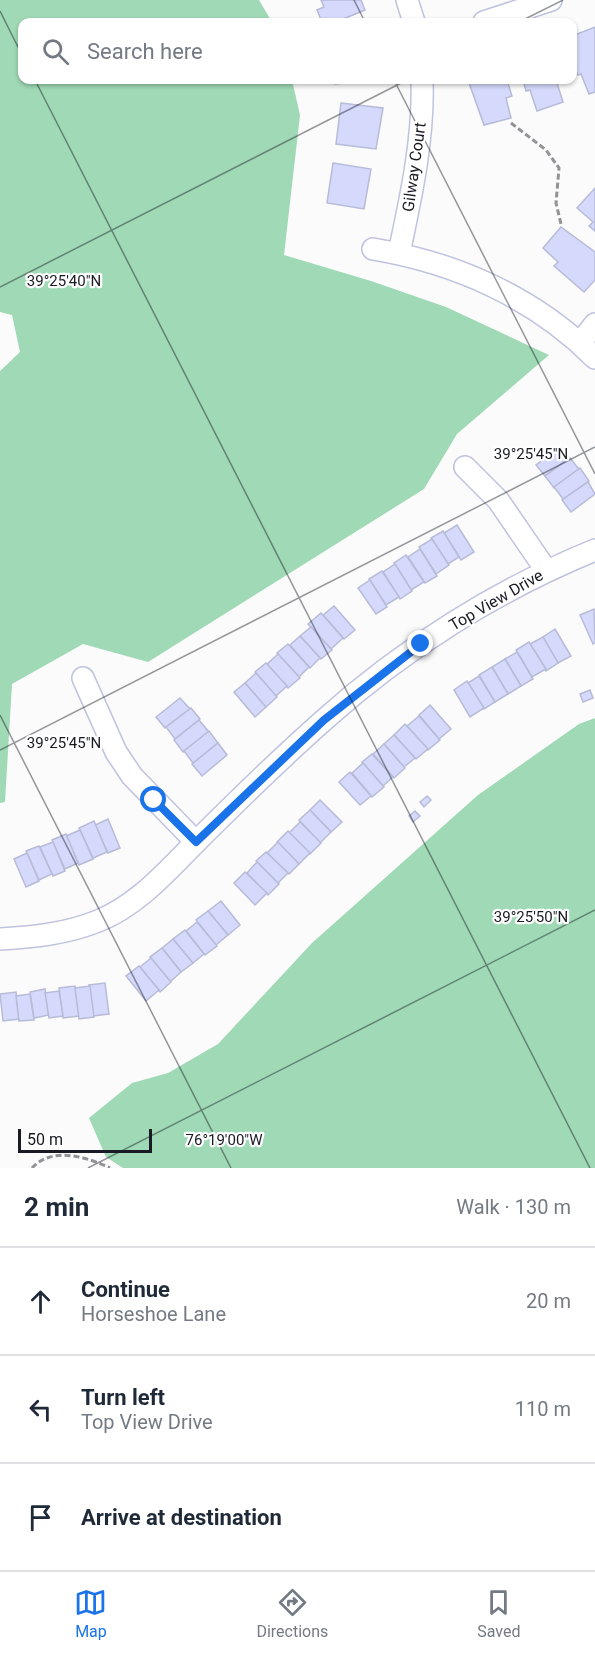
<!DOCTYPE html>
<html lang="en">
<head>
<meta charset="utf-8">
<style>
  body { margin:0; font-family:Roboto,sans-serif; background:#f6f6f7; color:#1f2937 }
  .scale { position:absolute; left:18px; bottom:15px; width:134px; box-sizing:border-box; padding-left:6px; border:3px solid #191a24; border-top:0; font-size:16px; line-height:21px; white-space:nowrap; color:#191a24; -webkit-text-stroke:4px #fff; paint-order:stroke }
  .stop { position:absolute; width:18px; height:18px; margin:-14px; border:4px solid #1a73e8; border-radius:50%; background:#fff }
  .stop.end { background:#1a73e8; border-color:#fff; box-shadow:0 2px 6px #0008 }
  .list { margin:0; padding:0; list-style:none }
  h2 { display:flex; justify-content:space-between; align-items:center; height:78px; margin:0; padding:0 24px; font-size:26px }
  h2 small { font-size:20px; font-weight:400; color:#747a83 }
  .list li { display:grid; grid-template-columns:39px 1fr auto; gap:18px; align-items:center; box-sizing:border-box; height:108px; padding:0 24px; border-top:2px solid #e0e1e3 }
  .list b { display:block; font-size:22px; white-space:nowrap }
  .list p { margin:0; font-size:20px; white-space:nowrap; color:#747a83 }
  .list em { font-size:20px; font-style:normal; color:#747a83 }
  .icon { flex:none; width:33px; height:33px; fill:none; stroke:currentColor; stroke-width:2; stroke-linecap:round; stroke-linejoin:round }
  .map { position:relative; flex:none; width:595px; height:1168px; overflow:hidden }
  .search { position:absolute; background:#fff; box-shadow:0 2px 4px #0004; left:18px; right:18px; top:18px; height:66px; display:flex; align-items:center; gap:15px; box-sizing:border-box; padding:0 21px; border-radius:12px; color:#747a83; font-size:22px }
  .sheet { height:402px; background:#fff }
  nav { display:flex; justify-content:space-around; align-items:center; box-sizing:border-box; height:84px; border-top:2px solid #e0e1e3; background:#fff; font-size:16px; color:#747a83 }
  nav a { display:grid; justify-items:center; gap:3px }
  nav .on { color:#1a73e8 }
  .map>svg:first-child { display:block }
  .forest { fill:#9fd9b5 }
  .building { fill:#d5dafc; stroke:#b7bbd7; stroke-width:1.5 }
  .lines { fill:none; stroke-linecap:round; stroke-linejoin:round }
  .minor-casing { stroke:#bfc3df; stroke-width:24 }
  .path { stroke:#929297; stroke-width:3; stroke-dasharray:6 3; stroke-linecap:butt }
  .minor { stroke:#fff; stroke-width:21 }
  .route { stroke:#1a73e8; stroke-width:8 }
  .ticks { fill:none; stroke:#191a24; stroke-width:1.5; stroke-opacity:0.45 }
  .labels { text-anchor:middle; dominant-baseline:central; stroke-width:4.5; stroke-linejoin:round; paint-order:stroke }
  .street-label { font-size:16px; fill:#191a24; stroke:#fff }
  .ticks-label { font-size:15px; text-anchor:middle; fill:#191a24; stroke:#fff; stroke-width:4.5; stroke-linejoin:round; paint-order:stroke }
</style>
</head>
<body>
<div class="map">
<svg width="595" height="1168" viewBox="0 0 595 1168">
  <rect width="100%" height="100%" fill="#fbfbfb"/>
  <g class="forest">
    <path d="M0,0H259L272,22H22V80H292L300,115L284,255L371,281L446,307L549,355L457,434L424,489L148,662L83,644L12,684L5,802L0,803V371L20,352L12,315L0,312Z"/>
    <path d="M595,718V1168H123L106,1157L89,1118L132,1083L168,1073L218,1044L312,943L478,795L579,724Z"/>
  </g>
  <g class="building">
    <path d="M321,0H361L365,10L336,22H322L317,10L324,7Z"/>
    <path d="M595,27V92L589,94L581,74L578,75L572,61V36Z"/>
    <path d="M335,80H370L335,84Z"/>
    <path d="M468,80H507L512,96L506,98L511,118L484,125Z"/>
    <path d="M523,80H562L557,83L563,102L537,111L530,90L526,91Z"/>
    <path d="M341,103L383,108L376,149L336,144Z"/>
    <path d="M333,163L371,169L364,209L327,203Z"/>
    <path d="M595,188V231L589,226L593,222L577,208Z"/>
    <path d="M561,227L595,252V280L584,292L554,266L558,262L543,248Z"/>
    <path d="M561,447L569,458L545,476L536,465Z"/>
    <path d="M570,458L579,469L554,488L545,476Z"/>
    <path d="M580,468L589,481L563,499L554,487Z"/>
    <path d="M588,482L595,494L571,512L562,500Z"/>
    <path d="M457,525L474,552L461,560L444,533Z"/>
    <path d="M443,531L459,557L448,564L431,538Z"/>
    <path d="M432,539L449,565L436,574L419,547Z"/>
    <path d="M420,549L437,576L425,583L408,557Z"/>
    <path d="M406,555L424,582L411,590L394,563Z"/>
    <path d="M395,564L412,591L400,599L383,572Z"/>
    <path d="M382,571L399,597L386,605L369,579Z"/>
    <path d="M370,580L387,607L376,614L358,588Z"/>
    <path d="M334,606L355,630L344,639L323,615Z"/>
    <path d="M594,609L595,643L593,644L580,615Z"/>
    <path d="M321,613L343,638L331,649L308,624Z"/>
    <path d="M311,627L332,650L321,659L300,636Z"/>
    <path d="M555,629L571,656L558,663L543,637Z"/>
    <path d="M300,636L320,658L310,668L290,645Z"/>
    <path d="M543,637L558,663L546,671L530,644Z"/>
    <path d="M529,642L546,669L532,677L516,650Z"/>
    <path d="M288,644L309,667L299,677L277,653Z"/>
    <path d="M517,652L533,679L521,686L505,659Z"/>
    <path d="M278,654L300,678L288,688L267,664Z"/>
    <path d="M505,659L521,686L508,694L492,667Z"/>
    <path d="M266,663L287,686L276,696L255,672Z"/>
    <path d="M492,667L508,694L495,702L479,675Z"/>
    <path d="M256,673L277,697L266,707L245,683Z"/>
    <path d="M479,676L495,702L484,709L468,683Z"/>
    <path d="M467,681L484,708L470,717L454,690Z"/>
    <path d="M245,683L266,707L255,717L234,692Z"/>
    <path d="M590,690L593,698L583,702L580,694Z"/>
    <path d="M180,698L190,709L165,728L156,717Z"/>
    <path d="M430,705L451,729L439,739L419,715Z"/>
    <path d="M191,708L200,719L175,739L166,727Z"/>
    <path d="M419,716L440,740L428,750L407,726Z"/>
    <path d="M199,720L209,732L183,752L174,740Z"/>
    <path d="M405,724L428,749L416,759L394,735Z"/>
    <path d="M209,731L218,743L193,763L184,751Z"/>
    <path d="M394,735L415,758L404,767L384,744Z"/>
    <path d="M218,743L227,755L202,776L192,764Z"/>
    <path d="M384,744L405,768L394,778L373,754Z"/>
    <path d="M372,754L393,777L383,786L362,762Z"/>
    <path d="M363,763L384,787L372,797L352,773Z"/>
    <path d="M350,772L371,796L360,805L339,782Z"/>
    <path d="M427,796L431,800L424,807L420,802Z"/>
    <path d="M320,800L342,822L331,832L310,810Z"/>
    <path d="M310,810L331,832L320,843L299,820Z"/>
    <path d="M415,811L420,816L413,822L409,816Z"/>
    <path d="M108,819L120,848L108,853L95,825Z"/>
    <path d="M94,821L107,852L93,858L79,828Z"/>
    <path d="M300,822L321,843L310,854L289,833Z"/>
    <path d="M80,830L93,859L79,865L66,836Z"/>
    <path d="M288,831L310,853L299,864L277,842Z"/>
    <path d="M66,834L78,863L65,869L52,840Z"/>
    <path d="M53,842L65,871L53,876L40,847Z"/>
    <path d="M278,842L299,864L289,874L267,853Z"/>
    <path d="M39,846L52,874L39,880L26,851Z"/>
    <path d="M266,852L288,873L278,883L256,861Z"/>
    <path d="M27,853L39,881L26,887L14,859Z"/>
    <path d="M257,862L279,884L268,895L247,873Z"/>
    <path d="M245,872L267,893L255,905L234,883Z"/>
    <path d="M221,901L240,925L228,935L208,911Z"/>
    <path d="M208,911L228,935L216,945L196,920Z"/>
    <path d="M197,922L217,946L205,955L186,931Z"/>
    <path d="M185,930L204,954L193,963L173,939Z"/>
    <path d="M173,939L193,963L181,972L162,948Z"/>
    <path d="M162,948L181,972L170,982L150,957Z"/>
    <path d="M151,958L171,982L160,992L140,967Z"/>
    <path d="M139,966L159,990L146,1001L126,976Z"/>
    <path d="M105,983L109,1014L93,1016L89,985Z"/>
    <path d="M75,986L79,1016L63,1018L59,988Z"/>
    <path d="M90,986L94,1017L79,1019L75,988Z"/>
    <path d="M45,989L49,1015L34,1018L30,992Z"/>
    <path d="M59,991L63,1016L49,1018L45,993Z"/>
    <path d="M16,992L19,1019L3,1021L0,994Z"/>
    <path d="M30,994L34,1020L19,1021L16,996Z"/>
  </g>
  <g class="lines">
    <g class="minor-casing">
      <g id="minor">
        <path d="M407,0L414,22"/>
        <path d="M484,22L551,0"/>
        <path d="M373,249C457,263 535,298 595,358"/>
        <path d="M399,253C411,197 424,138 422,80"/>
        <path d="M580,343L595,324"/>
        <path d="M465,467L498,500L546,570"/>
        <path d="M83,678L116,752L132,776L196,842"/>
        <path d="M0,939C33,937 66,934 98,921C138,905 166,872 196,842C237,801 280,759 324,720C403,649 497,590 595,550"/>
      </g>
    </g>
    <g class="path">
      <path d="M511,123L546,150L559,168L556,203L561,224"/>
      <path d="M32,1168C52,1146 87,1157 110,1168"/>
    </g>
    <use href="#minor" class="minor"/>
  </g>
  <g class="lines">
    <path class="route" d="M154,800L196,842L324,720L421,644"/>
  </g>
  <path class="ticks" d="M354,0L365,22M0,11L22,55M519,22L563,0M35,80L590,1168M394,80L595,474M0,287L407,80M0,715L231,1168M0,750L595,447M88,1168L595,910"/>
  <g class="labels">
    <g class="street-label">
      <text transform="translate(414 167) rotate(-82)">Gilway Court</text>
      <text transform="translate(496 600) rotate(-30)">Top View Drive</text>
    </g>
  </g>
  <g class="ticks-label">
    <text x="64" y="286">39°25'40"N</text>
    <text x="531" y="459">39°25'45"N</text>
    <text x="64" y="748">39°25'45"N</text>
    <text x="531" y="922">39°25'50"N</text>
    <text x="224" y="1145">76°19'00"W</text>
  </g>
</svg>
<div class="scale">50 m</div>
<div class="stop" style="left:154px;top:800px"></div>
<div class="stop end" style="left:421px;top:644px"></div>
<div class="search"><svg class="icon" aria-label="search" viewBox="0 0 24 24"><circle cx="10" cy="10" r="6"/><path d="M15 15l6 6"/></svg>Search here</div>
</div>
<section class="sheet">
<h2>2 min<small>Walk · 130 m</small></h2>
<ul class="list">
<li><svg class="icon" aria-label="ahead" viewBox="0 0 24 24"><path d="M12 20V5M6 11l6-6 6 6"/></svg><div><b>Continue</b><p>Horseshoe Lane</p></div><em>20 m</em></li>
<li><svg class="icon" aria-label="left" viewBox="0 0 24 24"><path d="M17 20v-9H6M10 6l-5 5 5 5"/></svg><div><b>Turn left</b><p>Top View Drive</p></div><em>110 m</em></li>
<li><svg class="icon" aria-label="arrive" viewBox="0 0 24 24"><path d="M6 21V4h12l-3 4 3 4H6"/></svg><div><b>Arrive at destination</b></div></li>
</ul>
</section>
<nav>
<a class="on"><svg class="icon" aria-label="map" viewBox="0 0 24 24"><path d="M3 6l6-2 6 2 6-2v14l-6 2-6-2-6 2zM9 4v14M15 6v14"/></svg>Map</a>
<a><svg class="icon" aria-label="directions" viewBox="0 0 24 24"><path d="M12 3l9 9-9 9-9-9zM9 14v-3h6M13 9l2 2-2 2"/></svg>Directions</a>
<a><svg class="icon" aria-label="saved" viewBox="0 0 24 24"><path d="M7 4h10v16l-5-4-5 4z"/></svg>Saved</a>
</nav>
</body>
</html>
